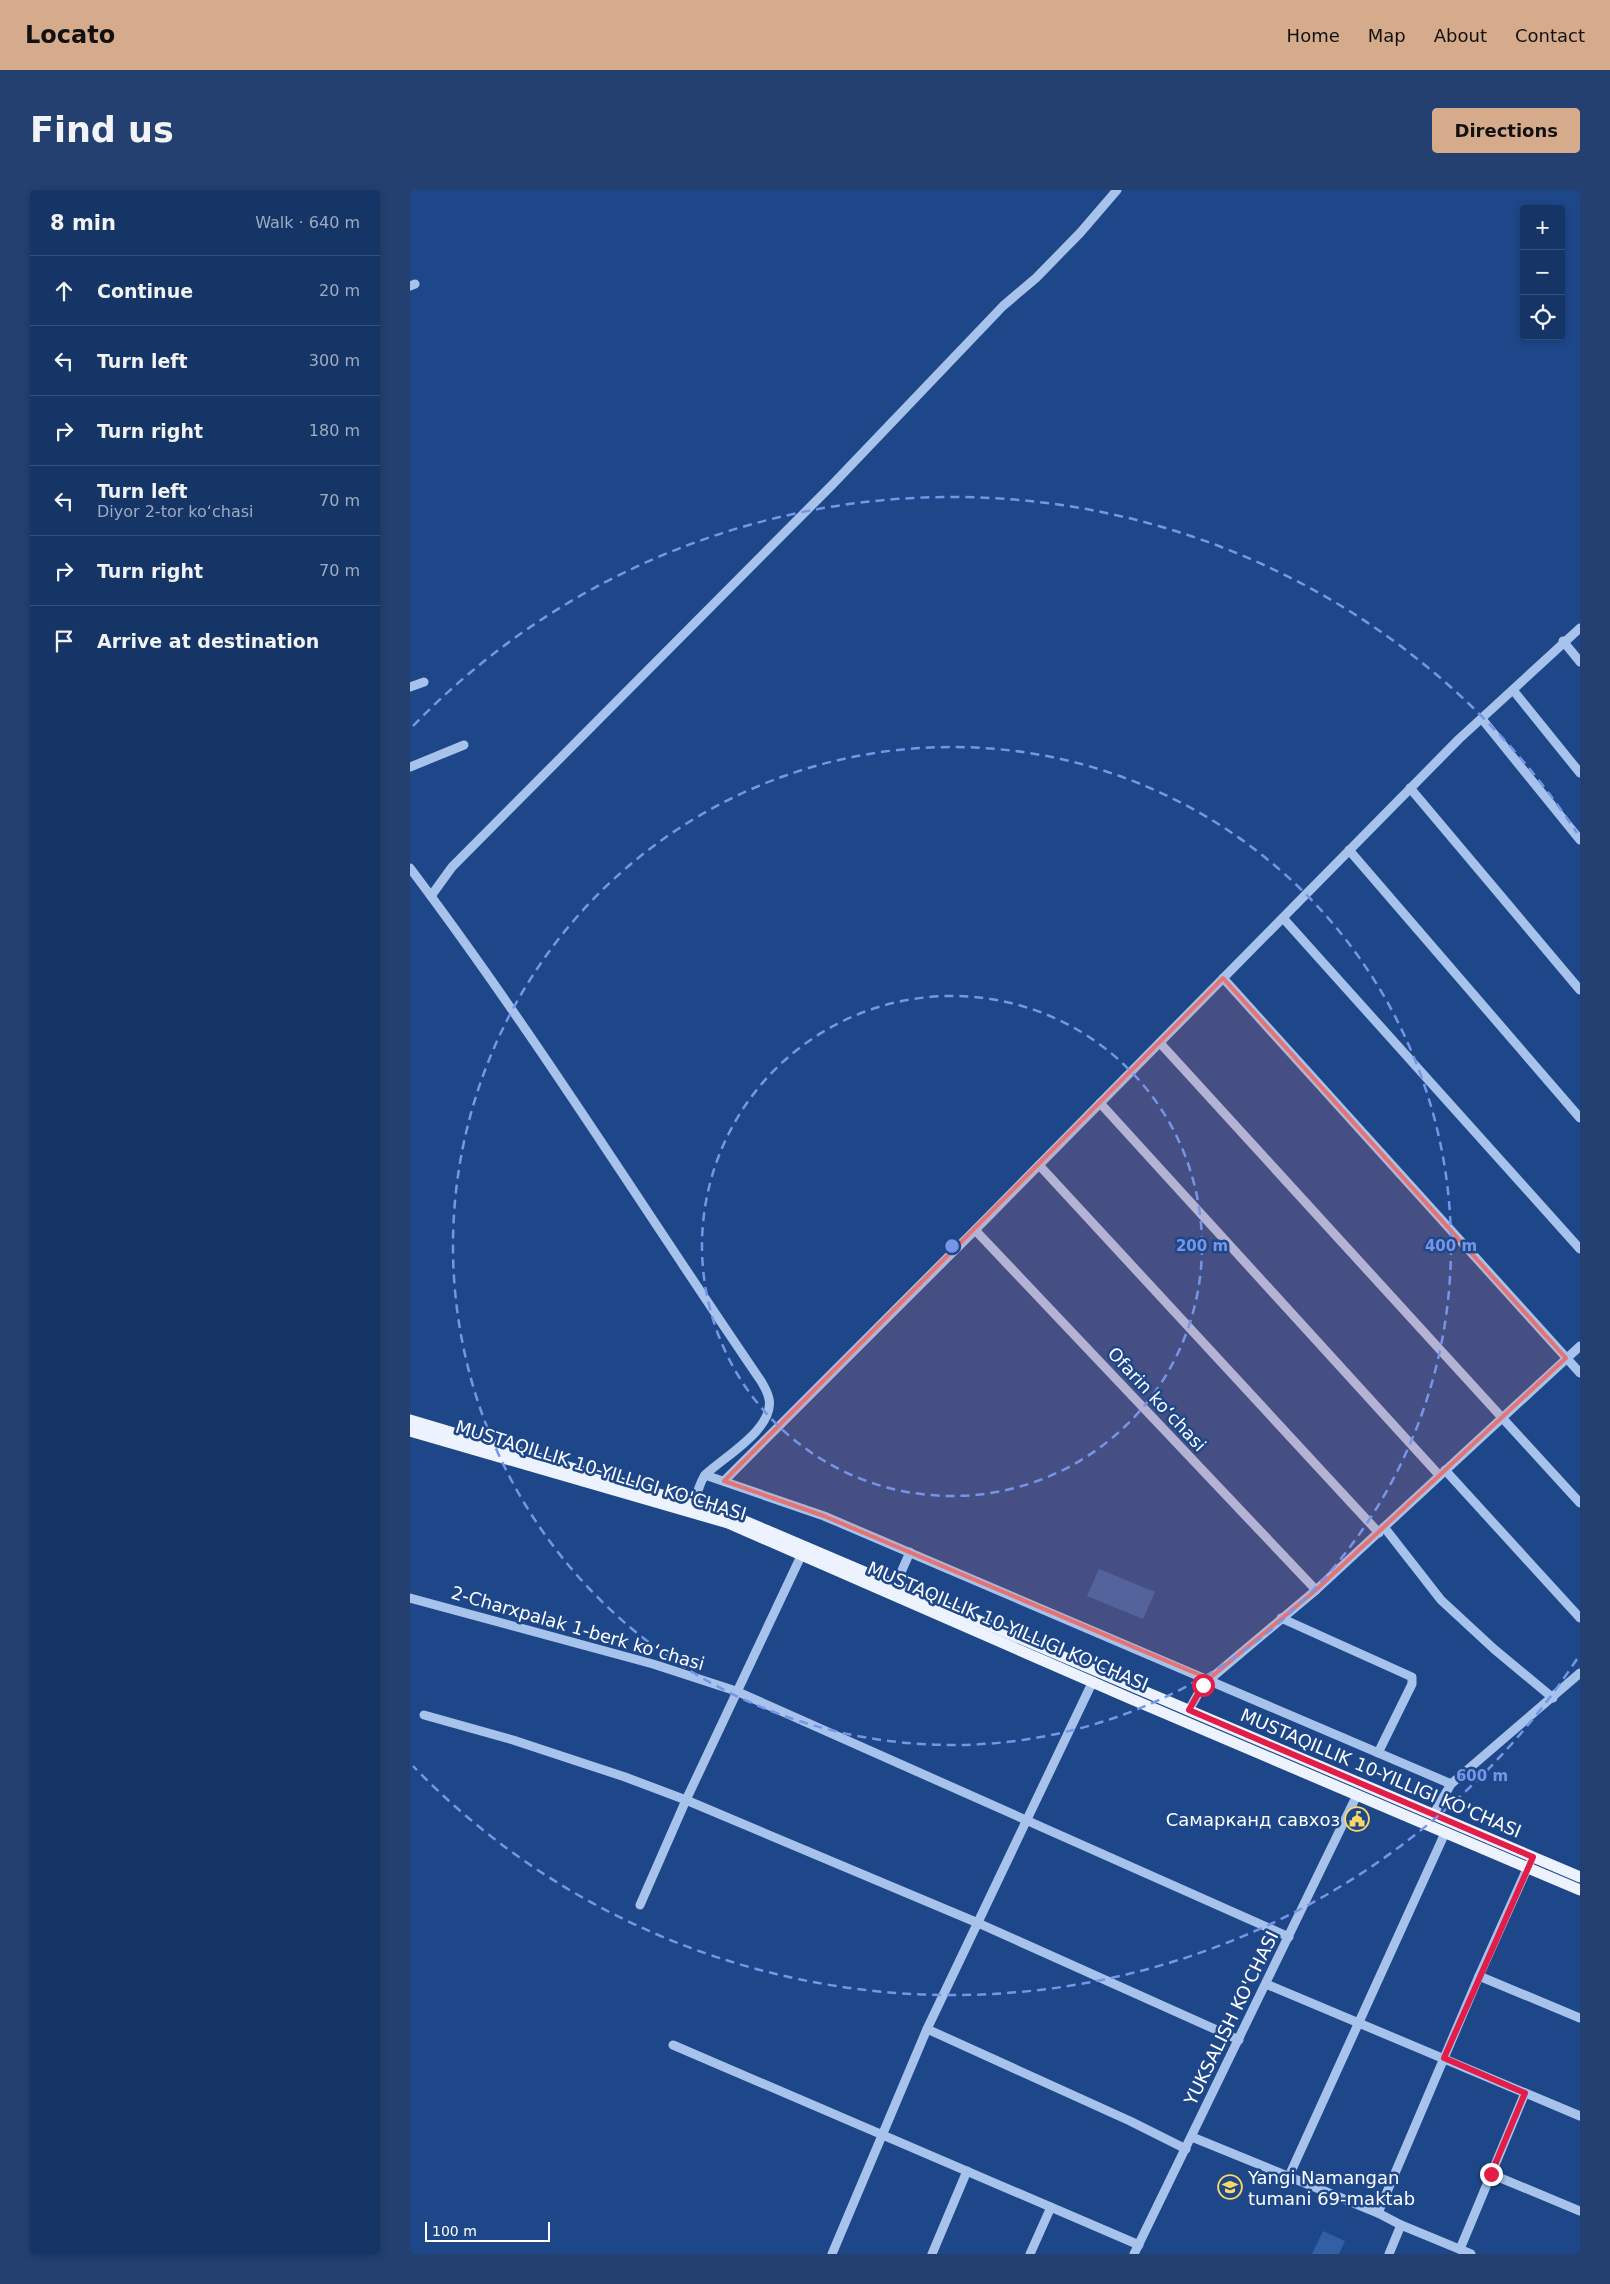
<!DOCTYPE html>
<html lang="en">
<head>
<meta charset="utf-8">
<style>
  body { margin:0; font-family:"DejaVu Sans",sans-serif; background:#234070; color:#f1f3f6 }
  .controls { position:absolute; right:15px; top:15px; display:grid; overflow:hidden; border-radius:5px; box-shadow:0 2px 8px #0003 }
  .controls button { width:45px; height:45px; display:grid; place-items:center; padding:0; border:0; border-bottom:1px solid #35507b; background:#163567; color:#f1f3f6; font:25px sans-serif }
  .scale { position:absolute; left:15px; bottom:12px; width:125px; box-sizing:border-box; padding-left:5px; border:2px solid #fff; border-top:0; font-size:14px; line-height:18px; white-space:nowrap; color:#fff; -webkit-text-stroke:4px #1e4789; paint-order:stroke }
  .stop { position:absolute; width:15px; height:15px; margin:-11px; border:4px solid #e11d48; border-radius:50%; background:#fff }
  .stop.end { background:#e11d48; border-color:#fff; box-shadow:0 1px 5px #0008 }
  .list { margin:0; padding:0; list-style:none }
  h2 { display:flex; justify-content:space-between; align-items:center; height:65px; margin:0; padding:0 20px; font-size:21px }
  h2 small { font-size:16px; font-weight:400; color:#9eabc0 }
  .list li { display:grid; grid-template-columns:32px 1fr auto; gap:15px; align-items:center; box-sizing:border-box; height:70px; padding:0 20px; border-top:1px solid #35507b }
  .list b { display:block; font-size:19px; white-space:nowrap }
  .list p { margin:0; font-size:16px; white-space:nowrap; color:#9eabc0 }
  .list em { font-size:16px; font-style:normal; color:#9eabc0 }
  .icon { flex:none; width:28px; height:28px; fill:none; stroke:currentColor; stroke-width:2; stroke-linecap:round; stroke-linejoin:round }
  .map { position:relative; flex:none; width:1170px; height:2064px; overflow:hidden; border-radius:5px }
  header { display:flex; align-items:center; gap:30px; box-sizing:border-box; height:70px; padding:0 25px; background:#d6ab8b; color:#111 }
  header strong { font-size:24px }
  nav { display:flex; gap:28px; margin-inline-start:auto; font-size:18px }
  .intro { display:flex; align-items:center; justify-content:space-between; box-sizing:border-box; height:120px; padding:0 30px }
  h1 { margin:0; font-size:35px }
  .button { padding:12px 22px; border-radius:5px; background:#d6ab8b; color:#111; font-size:18px; font-weight:700 }
  main { display:flex; gap:30px; padding:0 30px }
  aside { flex:1; background:#163567; border-radius:5px; box-shadow:0 2px 8px #0003 }
  .map>svg:first-child { display:block }
  .green { fill:#3160a7 }
  .lines { fill:none; stroke-linecap:round; stroke-linejoin:round }
  .minor { stroke:#a8c3eb; stroke-width:9 }
  .major { stroke:#edf3fe; stroke-width:11 }
  .route { stroke:#e11d48; stroke-width:6 }
  .marked { fill:#e47373; fill-opacity:0.2; stroke:#e47373; stroke-width:4; stroke-linejoin:round }
  .ring { fill:none; stroke:#7795e8; stroke-width:2.5; stroke-dasharray:9 6 }
  .labels { text-anchor:middle; dominant-baseline:central; stroke-width:5; stroke-linejoin:round; paint-order:stroke }
  .street-label { font-size:18px; fill:#fff; stroke:#1e4789 }
  .poi-label { font-size:18px; fill:#fff; stroke:#1e4789; text-anchor:end }
  .centre { fill:#7795e8; stroke:#1e4789; stroke-width:2.5 }
  .ring-label { font-size:15px; text-anchor:middle; font-weight:bold; fill:#7795e8; stroke:#1e4789; stroke-width:5; stroke-linejoin:round; paint-order:stroke }
</style>
</head>
<body>
<header>
<strong>Locato</strong>
<nav><a>Home</a><a>Map</a><a>About</a><a>Contact</a></nav>
</header>
<div class="intro"><h1>Find us</h1><a class="button">Directions</a></div>
<main>
<aside>
<h2>8 min<small>Walk · 640 m</small></h2>
<ul class="list">
<li><svg class="icon" aria-label="ahead" viewBox="0 0 24 24"><path d="M12 20V5M6 11l6-6 6 6"/></svg><div><b>Continue</b></div><em>20 m</em></li>
<li><svg class="icon" aria-label="left" viewBox="0 0 24 24"><path d="M17 20v-9H6M10 6l-5 5 5 5"/></svg><div><b>Turn left</b></div><em>300 m</em></li>
<li><svg class="icon" aria-label="right" viewBox="0 0 24 24"><path d="M7 20v-9h11M14 6l5 5-5 5"/></svg><div><b>Turn right</b></div><em>180 m</em></li>
<li><svg class="icon" aria-label="left" viewBox="0 0 24 24"><path d="M17 20v-9H6M10 6l-5 5 5 5"/></svg><div><b>Turn left</b><p>Diyor 2-tor koʻchasi</p></div><em>70 m</em></li>
<li><svg class="icon" aria-label="right" viewBox="0 0 24 24"><path d="M7 20v-9h11M14 6l5 5-5 5"/></svg><div><b>Turn right</b></div><em>70 m</em></li>
<li><svg class="icon" aria-label="arrive" viewBox="0 0 24 24"><path d="M6 21V4h12l-3 4 3 4H6"/></svg><div><b>Arrive at destination</b></div></li>
</ul>
</aside>
<div class="map">
<svg width="1170" height="2064" viewBox="0 0 1170 2064">
  <rect width="100%" height="100%" fill="#1e4789"/>
  <g class="green">
    <path d="M689,1379L745,1402L733,1429L677,1406Z"/>
    <path d="M913,2041L935,2051L929,2064H902Z"/>
  </g>
  <g class="lines">
    <g class="minor">
      <path d="M0,96L5,94"/>
      <path d="M1153,451L1170,472"/>
      <path d="M0,497L14,492"/>
      <path d="M1103,500L1170,583"/>
      <path d="M1072,529L1170,650"/>
      <path d="M0,577L54,555"/>
      <path d="M1000,598L1170,800"/>
      <path d="M939,660L1170,928"/>
      <path d="M0,678C125,844 234,1020 351,1191C354,1196 358,1203 359,1209C365,1238 314,1267 296,1284C290,1290 287,1305 284,1313"/>
      <path d="M21,706L42,677L422,295L593,116L626,88L670,43L707,0"/>
      <path d="M873,728L1170,1059"/>
      <path d="M813,788L1170,1183"/>
      <path d="M750,853L1170,1313"/>
      <path d="M690,913L1029,1285"/>
      <path d="M629,975L969,1343"/>
      <path d="M565,1040L906,1400"/>
      <path d="M1035,1280L1170,1428"/>
      <path d="M295,1285L414,1326L1041,1594"/>
      <path d="M314,1291L565,1040L1049,549L1170,438"/>
      <path d="M974,1337L1031,1410L1084,1459L1143,1508"/>
      <path d="M485,1396L500,1362"/>
      <path d="M0,1408L243,1474L326,1501L879,1747"/>
      <path d="M871,1428L1002,1487V1494L968,1563"/>
      <path d="M779,1520L793,1495L906,1400L1170,1156"/>
      <path d="M14,1525L103,1550L215,1587L276,1610L568,1733L829,1850"/>
      <path d="M1023,1625L1041,1594L1170,1483"/>
      <path d="M230,1715L276,1610L391,1366"/>
      <path d="M1069,1786L1170,1828"/>
      <path d="M856,1794L1170,1926"/>
      <path d="M517,1839L720,1931L776,1959"/>
      <path d="M263,1855L729,2055"/>
      <path d="M782,1947L968,2023"/>
      <path d="M1081,1984L1170,2021"/>
      <path d="M879,1986L1035,1643"/>
      <path d="M991,2035L1061,2064"/>
      <path d="M1050,2059L1115,1903"/>
      <path d="M422,2064L517,1839L683,1491"/>
      <path d="M522,2064L557,1981"/>
      <path d="M620,2064L641,2017"/>
      <path d="M724,2064L947,1605"/>
      <path d="M979,2064L991,2035L968,2023L1069,1786L1120,1672"/>
    </g>
    <g class="major">
      <path d="M0,1230L323,1326L1170,1687"/>
      <path d="M0,1241L318,1333L719,1508L1170,1700"/>
    </g>
  </g>
  <g class="lines">
    <path class="route" d="M793,1495L779,1520L1123,1667L1034,1868L1115,1903L1081,1984"/>
  </g>
  <path class="marked" d="M813,788L1156,1168L906,1400L799,1489L414,1326L314,1291Z"/>
  <g class="ring">
    <circle cx="542" cy="1056" r="250"/>
    <circle cx="542" cy="1056" r="499"/>
    <path d="M1167 1469A749 749 0 0 1 3 1576M3 536A749 749 0 0 1 1167 643"/>
  </g>
  <defs>
    <g id="civic-ring" transform="scale(1.25)"><circle r="9.5" fill="#1e4789" stroke="#fad767" stroke-width="1.5"/><path d="M-.6-6.5H3V-4.5H.6V-3L4-1V1h2V6H-6V1h2V-1L-.6-3ZM-1.2 2.5V6h2.4V2.5Z" fill="#fad767"/></g>
    <g id="school-ring" transform="scale(1.25)"><circle r="9.5" fill="#1e4789" stroke="#fad767" stroke-width="1.5"/><path d="M0-5L7-2L0 1L-7-2ZM-4 1L0 2.5L4 1V4Q0 6-4 4Z" fill="#fad767"/></g>
  </defs>
  <g fill-rule="evenodd">
    <use href="#civic-ring" x="947" y="1629"/>
    <use href="#school-ring" x="820" y="1997"/>
  </g>
  <g class="labels">
    <g class="street-label">
      <text transform="translate(747 1209) rotate(47)">Ofarin koʻchasi</text>
      <text transform="translate(191 1280) rotate(17)">MUSTAQILLIK 10-YILLIGI KO'CHASI</text>
      <text transform="translate(598 1436) rotate(23)">MUSTAQILLIK 10-YILLIGI KO'CHASI</text>
      <text transform="translate(168 1438) rotate(16)">2-Charxpalak 1-berk koʻchasi</text>
      <text transform="translate(971 1583) rotate(23)">MUSTAQILLIK 10-YILLIGI KO'CHASI</text>
      <text transform="translate(821 1828) rotate(-64)">YUKSALISH KO'CHASI</text>
    </g>
    <g class="poi-label">
      <text x="930" y="1629">Самарканд савхоз</text>
      <text x="838" y="1987" text-anchor="start">Yangi Namangan<tspan x="838" dy="21">tumani 69-maktab</tspan></text>
    </g>
  </g>
  <circle cx="542" cy="1056" r="8" class="centre"/>
  <g class="ring-label">
    <text x="792" y="1061">200 m</text>
    <text x="1041" y="1061">400 m</text>
    <text x="1072" y="1591">600 m</text>
  </g>
</svg>
<div class="controls">
<button>+</button>
<button>−</button>
<button><svg class="icon" aria-label="locate" viewBox="0 0 24 24"><circle cx="12" cy="12" r="6"/><path d="M12 2v4M12 18v4M2 12h4M18 12h4"/></svg></button>
</div>
<div class="scale">100 m</div>
<div class="stop" style="left:793px;top:1495px"></div>
<div class="stop end" style="left:1081px;top:1984px"></div>
</div>
</main>
</body>
</html>
